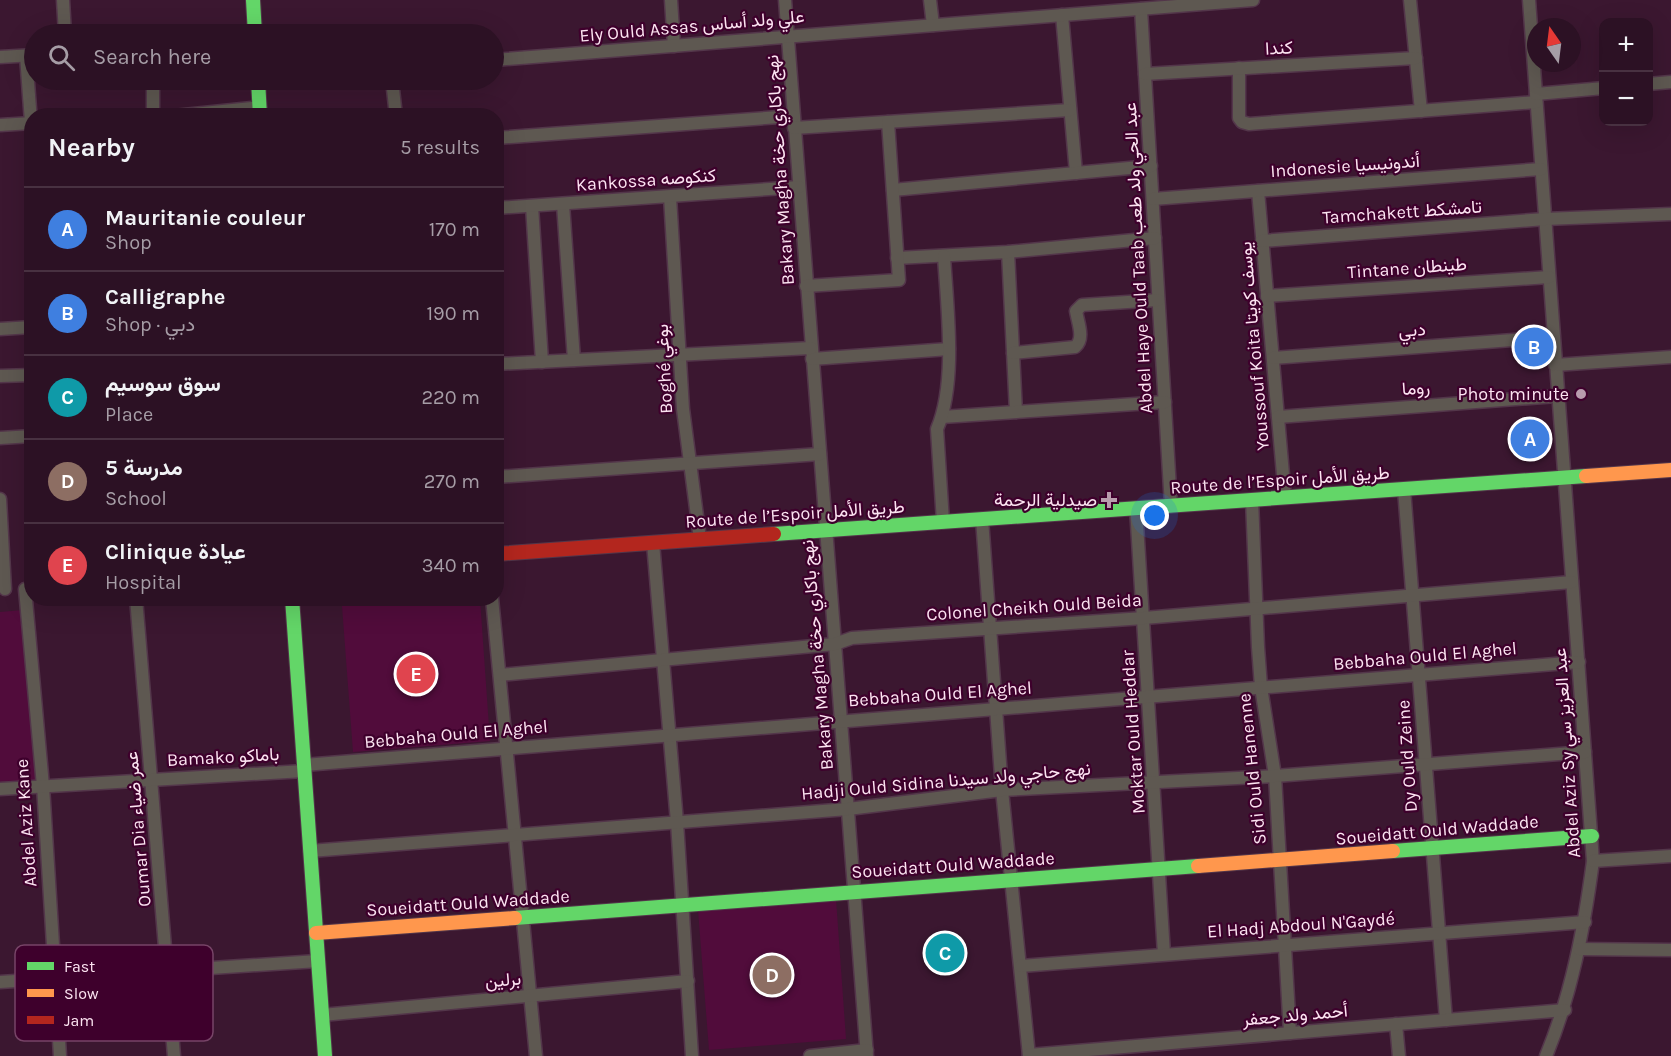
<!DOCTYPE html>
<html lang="en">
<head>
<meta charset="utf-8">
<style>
  body { margin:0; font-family:Karla,Vazirmatn,sans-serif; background:#341a2c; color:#f1f3f6 }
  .controls { position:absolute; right:18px; top:18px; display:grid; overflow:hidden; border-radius:12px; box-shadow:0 6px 24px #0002 }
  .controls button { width:54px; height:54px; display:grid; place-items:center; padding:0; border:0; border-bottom:2px solid #483141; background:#2c1124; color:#f1f3f6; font:30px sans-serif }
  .compass { position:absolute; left:1527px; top:18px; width:54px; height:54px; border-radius:50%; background:#2c1124; box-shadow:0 6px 24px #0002; rotate:346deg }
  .you { position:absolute; left:1155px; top:516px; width:21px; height:21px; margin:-15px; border:4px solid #fff; border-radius:50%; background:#1a73e8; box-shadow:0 0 0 9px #1a73e833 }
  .badge { display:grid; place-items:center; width:39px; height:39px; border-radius:50%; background:#d93025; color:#fff; font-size:20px; font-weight:700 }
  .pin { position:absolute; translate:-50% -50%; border:3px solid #fff; box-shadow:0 2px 6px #0006 }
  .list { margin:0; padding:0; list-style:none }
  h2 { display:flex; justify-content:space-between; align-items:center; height:78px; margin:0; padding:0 24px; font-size:26px }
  h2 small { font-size:20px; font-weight:400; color:#a69da6 }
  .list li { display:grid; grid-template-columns:39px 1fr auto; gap:18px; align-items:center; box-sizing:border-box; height:84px; padding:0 24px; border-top:2px solid #483141 }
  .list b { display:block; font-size:22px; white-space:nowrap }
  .list p { margin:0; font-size:20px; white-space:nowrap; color:#a69da6 }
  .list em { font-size:20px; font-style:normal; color:#a69da6 }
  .icon { flex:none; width:33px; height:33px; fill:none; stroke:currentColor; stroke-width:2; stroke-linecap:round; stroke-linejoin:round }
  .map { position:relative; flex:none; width:1671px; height:1056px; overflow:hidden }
  .search { position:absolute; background:#2c1124; box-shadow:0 6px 24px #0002; left:24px; top:24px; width:480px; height:66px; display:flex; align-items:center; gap:15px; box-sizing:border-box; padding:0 21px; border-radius:33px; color:#a69da6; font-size:22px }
  .panel { position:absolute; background:#2c1124; box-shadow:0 6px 24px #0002; left:24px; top:108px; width:480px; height:498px; border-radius:24px }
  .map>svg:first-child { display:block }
  .built { fill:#510c3b }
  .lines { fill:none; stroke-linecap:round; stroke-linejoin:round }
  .street-casing { stroke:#53364a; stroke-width:15 }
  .fast-casing { stroke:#53364a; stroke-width:16 }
  .slow-casing { stroke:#53364a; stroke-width:16 }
  .jam-casing { stroke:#53364a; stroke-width:16 }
  .street { stroke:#5e5851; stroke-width:12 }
  .fast { stroke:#63d668; stroke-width:14 }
  .slow { stroke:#ff974d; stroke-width:14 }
  .jam { stroke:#b3261e; stroke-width:14 }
  .poi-dot { fill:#b89cad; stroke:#3e002c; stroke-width:2 }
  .labels { text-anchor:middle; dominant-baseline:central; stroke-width:4.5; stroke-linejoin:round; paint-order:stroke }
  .street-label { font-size:18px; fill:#fce3f1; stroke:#3e002c }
  .poi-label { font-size:18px; fill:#fce3f1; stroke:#3e002c; text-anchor:end }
  .key { fill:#3e002c; stroke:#774467; stroke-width:1.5 }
  .key-label { font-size:16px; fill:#fce3f1 }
</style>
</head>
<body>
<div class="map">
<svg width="1671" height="1056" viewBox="0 0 1671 1056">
  <rect width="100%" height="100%" fill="#3b1730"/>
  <g class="built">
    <path d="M440,599H480L490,741L353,752L342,606Z"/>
    <path d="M23,610L37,780L0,783V612Z"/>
    <path d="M836,899L846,1039L709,1050L698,910Z"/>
  </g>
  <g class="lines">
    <g class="street-casing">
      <g id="street">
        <path d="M63,0L65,34"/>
        <path d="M671,0L674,46"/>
        <path d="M785,0L867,1056"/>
        <path d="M930,0L933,25"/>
        <path d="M1410,0L1421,111"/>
        <path d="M1529,0L1593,861C1584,928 1572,993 1546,1056"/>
        <path d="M1141,9L1171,506"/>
        <path d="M1062,15L1076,173"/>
        <path d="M26,56L32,135"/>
        <path d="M0,57L34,55"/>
        <path d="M494,60L1253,0"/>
        <path d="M1239,68V118L1242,122L1249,124L1536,102"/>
        <path d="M1145,74L1416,58"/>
        <path d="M153,80V116"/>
        <path d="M392,80L396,116"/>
        <path d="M1648,84L1671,82"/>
        <path d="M1536,94L1604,88"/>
        <path d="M174,116L260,107"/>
        <path d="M0,125L32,123"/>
        <path d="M794,128L1070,110"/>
        <path d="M496,138L793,116"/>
        <path d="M893,190L1151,166"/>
        <path d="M1258,191L1285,497"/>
        <path d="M670,197L683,409L700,539"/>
        <path d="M1153,199L1541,169"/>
        <path d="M563,204L574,360"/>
        <path d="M532,206L542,362"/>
        <path d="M496,208L799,187"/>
        <path d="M1262,241L1545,219L1671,214"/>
        <path d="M1008,252L1016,412"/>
        <path d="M897,258L1008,252L1155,238"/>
        <path d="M806,286L899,280L888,122"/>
        <path d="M1267,296L1549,277"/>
        <path d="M0,329L32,327"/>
        <path d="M1013,353L1075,347C1085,339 1078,323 1076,311L1082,305L1158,300"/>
        <path d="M1273,358L1553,337"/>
        <path d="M812,359L949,349"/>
        <path d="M496,364L811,348"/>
        <path d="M1555,365L1671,357"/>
        <path d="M0,376L32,375"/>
        <path d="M942,417L1165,402"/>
        <path d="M1278,417L1557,396"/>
        <path d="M0,438L32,436"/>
        <path d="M496,477L820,454"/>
        <path d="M1404,489L1446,1020"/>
        <path d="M0,499L5,589"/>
        <path d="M1252,500L1258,647L1261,687L1275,776L1290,1033"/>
        <path d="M1136,508L1164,954"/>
        <path d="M982,519L1002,790L1029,1056"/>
        <path d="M943,522L937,429C957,382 947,307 944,256"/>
        <path d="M653,543L677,822L692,1056"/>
        <path d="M25,589L43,786L60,1056"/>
        <path d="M136,598L174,1056"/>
        <path d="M492,598L536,1056"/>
        <path d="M500,675L835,644L852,638L1144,618L1572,582"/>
        <path d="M304,765L1579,662"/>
        <path d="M0,789L304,771"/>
        <path d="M310,851L848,809L1002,790L1275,776L1585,752"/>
        <path d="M1593,861L1671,856"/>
        <path d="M1579,949L1671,950"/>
        <path d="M1021,966L1585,922"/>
        <path d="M0,982L318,961"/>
        <path d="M322,1015L688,981"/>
        <path d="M1396,1024L1399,1056"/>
        <path d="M1029,1055L1565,1010"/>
        <path d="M810,1056L867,1050"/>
      </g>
    </g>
    <g class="fast-casing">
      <g id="fast">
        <path d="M253,0L255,34"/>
        <path d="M258,80L260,116"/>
        <path d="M774,534L1586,476"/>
        <path d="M292,598L325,1056"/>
        <path d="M1393,851L1592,836"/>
        <path d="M515,918L1198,866"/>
      </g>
    </g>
    <g class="slow-casing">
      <g id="slow">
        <path d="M1586,476L1671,470"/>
        <path d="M1198,866L1393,851"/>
        <path d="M316,933L515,918"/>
      </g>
    </g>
    <g class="jam-casing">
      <path id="jam" d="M496,554L774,534"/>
    </g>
    <use href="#street" class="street"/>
    <use href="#fast" class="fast"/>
    <use href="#slow" class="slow"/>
    <use href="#jam" class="jam"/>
  </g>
  <g class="poi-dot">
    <circle cx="1581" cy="394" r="6"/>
    <path d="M1106 491h6v6h6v6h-6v6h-6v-6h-6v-6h6z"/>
  </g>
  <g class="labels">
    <g class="street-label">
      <text transform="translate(692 26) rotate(-5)">Ely Ould Assas علي ولد أساس</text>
      <text transform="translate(1279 48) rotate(-3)">كندا</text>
      <text transform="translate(1345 166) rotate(-4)">Indonesie أندونيسيا</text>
      <text transform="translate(780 170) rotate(-94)">Bakary Magha نهج باكاري حخة</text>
      <text transform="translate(646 180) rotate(-4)">Kankossa كنكوصه</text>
      <text transform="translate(1402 212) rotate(-4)">Tamchakett تامشكط</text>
      <text transform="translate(1138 258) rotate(-93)">Abdel Haye Ould Taab عبد الحي ولد طعب</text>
      <text transform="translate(1407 268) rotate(-4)">Tintane طينطان</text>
      <text transform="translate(1412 330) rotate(-4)">دبي</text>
      <text transform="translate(1254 346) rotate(-95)">Youssouf Koita يوسف كويتا</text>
      <text transform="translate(664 369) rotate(-93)">Boghé بوغي</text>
      <text transform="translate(1416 388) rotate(-4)">روما</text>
      <text transform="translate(1280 480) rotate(-4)">Route de l’Espoir طريق الأمل</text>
      <text transform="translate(795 514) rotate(-4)">Route de l’Espoir طريق الأمل</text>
      <text transform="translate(1034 607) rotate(-4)">Colonel Cheikh Ould Beida</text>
      <text transform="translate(817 655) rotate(-95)">Bakary Magha نهج باكاري حخة</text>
      <text transform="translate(1425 656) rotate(-5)">Bebbaha Ould El Aghel</text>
      <text transform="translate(940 694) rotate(-4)">Bebbaha Ould El Aghel</text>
      <text transform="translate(1133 732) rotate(-94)">Moktar Ould Heddar</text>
      <text transform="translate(456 734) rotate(-5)">Bebbaha Ould El Aghel</text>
      <text transform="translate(1567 753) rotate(-94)">Abdel Aziz Sy عبد العزيز سي</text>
      <text transform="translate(1407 756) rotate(-94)">Dy Ould Zeine</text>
      <text transform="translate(223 757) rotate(-3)">Bamako باماكو</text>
      <text transform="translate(1252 769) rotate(-96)">Sidi Ould Hanenne</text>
      <text transform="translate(946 781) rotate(-5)">Hadji Ould Sidina نهج حاجي ولد سيدنا</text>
      <text transform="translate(26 823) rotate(-94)">Abdel Aziz Kane</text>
      <text transform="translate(138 829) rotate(-95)">Oumar Dia عمر ضياء</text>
      <text transform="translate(1437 830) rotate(-5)">Soueidatt Ould Waddade</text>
      <text transform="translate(953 865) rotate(-4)">Soueidatt Ould Waddade</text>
      <text transform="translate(468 903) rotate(-4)">Soueidatt Ould Waddade</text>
      <text transform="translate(1301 925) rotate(-4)">El Hadj Abdoul N'Gaydé</text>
      <text transform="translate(503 980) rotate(-5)">برلين</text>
      <text transform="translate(1295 1015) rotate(-5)">أحمد ولد جعفر</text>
    </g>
    <g class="poi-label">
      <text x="1569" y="394">Photo minute</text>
      <text x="1097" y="500">صيدلية الرحمة</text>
    </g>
  </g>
  <rect x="15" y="945" width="198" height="96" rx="9" class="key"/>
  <rect x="27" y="962" width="27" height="8" fill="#63d668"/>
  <rect x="27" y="989" width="27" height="8" fill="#ff974d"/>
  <rect x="27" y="1016" width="27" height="8" fill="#b3261e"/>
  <g class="key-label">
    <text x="64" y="972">Fast</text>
    <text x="64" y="999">Slow</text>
    <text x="64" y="1026">Jam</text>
  </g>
</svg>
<div class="controls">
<button>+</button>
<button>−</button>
</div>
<svg class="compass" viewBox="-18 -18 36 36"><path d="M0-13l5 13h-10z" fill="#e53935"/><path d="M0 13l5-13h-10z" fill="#a69da6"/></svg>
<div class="you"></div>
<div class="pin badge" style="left:1530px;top:439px;background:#3f7fe0">A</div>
<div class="pin badge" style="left:1534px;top:347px;background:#3f7fe0">B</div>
<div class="pin badge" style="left:945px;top:953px;background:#0f9aa8">C</div>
<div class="pin badge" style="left:772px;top:975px;background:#8d6e63">D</div>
<div class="pin badge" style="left:416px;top:674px;background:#e0444e">E</div>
<div class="search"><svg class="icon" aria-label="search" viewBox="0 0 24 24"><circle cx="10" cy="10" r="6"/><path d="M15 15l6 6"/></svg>Search here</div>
<section class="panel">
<h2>Nearby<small>5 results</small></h2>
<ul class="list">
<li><span class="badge" style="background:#3f7fe0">A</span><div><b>Mauritanie couleur</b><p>Shop</p></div><em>170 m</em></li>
<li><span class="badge" style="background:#3f7fe0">B</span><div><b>Calligraphe</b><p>Shop · دبي</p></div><em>190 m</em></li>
<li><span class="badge" style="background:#0f9aa8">C</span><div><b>سوق سوسيم</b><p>Place</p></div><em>220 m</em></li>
<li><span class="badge" style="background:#8d6e63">D</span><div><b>مدرسة 5</b><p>School</p></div><em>270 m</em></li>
<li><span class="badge" style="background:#e0444e">E</span><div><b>Clinique عيادة</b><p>Hospital</p></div><em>340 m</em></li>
</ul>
</section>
</div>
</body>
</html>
